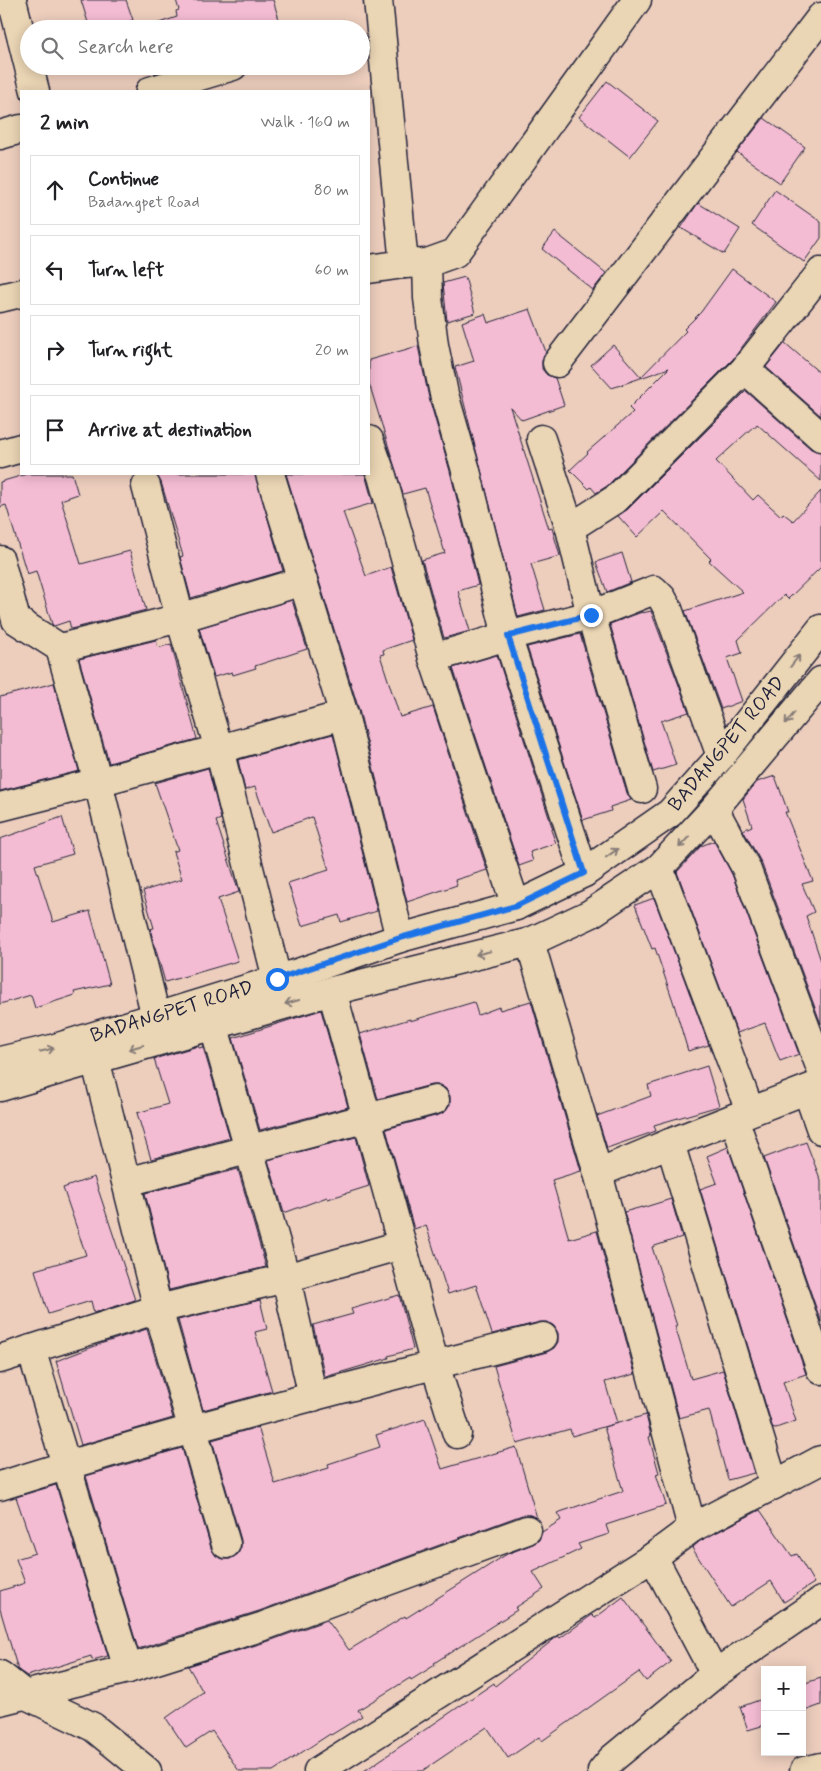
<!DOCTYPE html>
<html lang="en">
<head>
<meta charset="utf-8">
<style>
  body { margin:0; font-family:Mynerve,sans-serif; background:#f6f6f6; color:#202124 }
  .controls { position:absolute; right:15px; bottom:15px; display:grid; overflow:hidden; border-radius:0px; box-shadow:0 2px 12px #0003 }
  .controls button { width:45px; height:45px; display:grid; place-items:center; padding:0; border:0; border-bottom:1px solid #e0e0e0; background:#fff; color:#202124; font:25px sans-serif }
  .stop { position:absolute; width:15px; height:15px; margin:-11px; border:4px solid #1a73e8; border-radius:50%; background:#fff }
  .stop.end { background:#1a73e8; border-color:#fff; box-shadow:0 1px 5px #0008 }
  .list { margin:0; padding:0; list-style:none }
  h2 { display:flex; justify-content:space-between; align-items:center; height:65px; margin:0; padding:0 20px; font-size:21px }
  h2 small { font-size:16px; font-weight:400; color:#757577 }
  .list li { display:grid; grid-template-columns:32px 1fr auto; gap:15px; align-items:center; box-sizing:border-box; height:70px; margin:0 10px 10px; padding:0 10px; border:1px solid #e0e0e0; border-radius:0px }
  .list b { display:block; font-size:19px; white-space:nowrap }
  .list p { margin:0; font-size:16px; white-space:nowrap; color:#757577 }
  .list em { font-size:16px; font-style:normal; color:#757577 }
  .icon { flex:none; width:28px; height:28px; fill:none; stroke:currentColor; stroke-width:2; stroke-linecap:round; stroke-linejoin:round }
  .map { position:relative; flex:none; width:821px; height:1771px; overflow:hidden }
  .search { position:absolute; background:#fff; box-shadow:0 2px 12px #0003; left:20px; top:20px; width:350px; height:55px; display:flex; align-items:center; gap:12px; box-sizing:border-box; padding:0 18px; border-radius:28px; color:#757577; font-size:19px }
  .panel { position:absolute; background:#fff; box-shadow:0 2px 12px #0003; left:20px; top:90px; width:350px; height:385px; border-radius:0px }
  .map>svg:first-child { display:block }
  .building { fill:#f4bcd2; stroke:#22223b }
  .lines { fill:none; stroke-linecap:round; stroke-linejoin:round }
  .street-casing { stroke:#22223b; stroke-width:31 }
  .secondary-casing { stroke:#22223b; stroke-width:31 }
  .street { stroke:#ead5b4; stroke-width:28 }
  .secondary { stroke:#ead5b4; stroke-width:28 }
  .oneway { stroke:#867c78 }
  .route { stroke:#1a73e8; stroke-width:6 }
  .labels { text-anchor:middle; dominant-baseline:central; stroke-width:5; stroke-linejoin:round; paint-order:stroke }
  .street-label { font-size:20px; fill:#22223b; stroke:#ead5b4 }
</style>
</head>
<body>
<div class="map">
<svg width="821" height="1771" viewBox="0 0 821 1771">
  <rect width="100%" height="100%" fill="#edcebd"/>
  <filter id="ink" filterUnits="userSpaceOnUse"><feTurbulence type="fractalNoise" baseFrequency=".02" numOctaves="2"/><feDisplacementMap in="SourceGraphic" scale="10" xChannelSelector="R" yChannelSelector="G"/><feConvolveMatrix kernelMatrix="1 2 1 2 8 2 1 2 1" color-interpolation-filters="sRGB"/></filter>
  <g filter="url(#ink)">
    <g class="building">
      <path d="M81,0H126L133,20L106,29H90Z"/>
      <path d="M176,0H273L282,29H141L177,17L176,11L179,10Z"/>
      <path d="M152,66H178L154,73Z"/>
      <path d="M607,81L658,121L630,157L579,117Z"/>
      <path d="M764,118L805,147L780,183L737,152Z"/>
      <path d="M775,190L821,222V238L804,262L752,225Z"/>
      <path d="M698,203L740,229L724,254L681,228Z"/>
      <path d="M555,232L606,273L593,290L542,249Z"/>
      <path d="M732,269L776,302L733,359L607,486L596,493L591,487L589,489L570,470L588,453L587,452L633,412L629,408L669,368L612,388L591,365L613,345L641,377L686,331L684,329L701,312Z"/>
      <path d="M465,277L475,313L447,321L443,283Z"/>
      <path d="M530,309L546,352L542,361V369L547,375L555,378L564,405L522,420L510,407L549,529L552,528L560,556L531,564L545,610L518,617L455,367L474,361L462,322L485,314L488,323Z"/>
      <path d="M785,343L821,374V416L766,367Z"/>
      <path d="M418,346L429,398L450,471L478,585L458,591L470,631L444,638L422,560L445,553L425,488L403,494L369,383V360Z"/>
      <path d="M746,391L811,449L821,452V481L757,424L754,428L753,427L716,461L753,500L758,495L781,516L783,513L793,521L821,491V567L788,599L784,595L738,640L742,653L727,658L742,701L721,709L685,611L743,592L709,561L711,559L664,511L637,537L618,516L628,509Z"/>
      <path d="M27,474H72L78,494L61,500L81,564L130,551L146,610L71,629L69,621L54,626L52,624L36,571L27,574L6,505L0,507V482Z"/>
      <path d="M156,474H255L283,571L191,598L180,557L183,556L161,482Z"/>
      <path d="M286,474H365L373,503L343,512L366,576L391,567L412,640L383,650L384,654L380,655L400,717L433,707L487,870L455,880L457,885L407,902L359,710Z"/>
      <path d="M622,553L631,582L607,592L596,562Z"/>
      <path d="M292,600L307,649L255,666L256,668L233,675L232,672L214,677L199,628Z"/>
      <path d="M651,611L689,712L661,721L676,765L653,772L610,624L642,612V613Z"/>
      <path d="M580,634L627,793L631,800L610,807L611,811L583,820L527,647Z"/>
      <path d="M156,640L158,648L171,644L197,739L109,763L79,659Z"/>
      <path d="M497,655L553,830H551L556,843L530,852L533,861L519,866L453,668Z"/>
      <path d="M54,683L79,771L0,791V697Z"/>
      <path d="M333,734L377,911L341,922L339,915L302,926L288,883L329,870L312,817L271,832L255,787L245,790L238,760Z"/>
      <path d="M208,768L221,819L216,821L239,892L218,899L238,961L165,982L150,929L154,928L143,891L182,879L173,852L178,850L155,783Z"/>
      <path d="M775,776L788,812H785L813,881L802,884L814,912L806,916L821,961V1024L761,862L743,830L752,826L743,799L757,782Z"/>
      <path d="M62,817L73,854L35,865L53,922L90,911L110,984L74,992L75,995L35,1008L31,995L0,1004V839Z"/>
      <path d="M714,841L732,874L799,1054L780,1061L765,1023L737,1033L677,872L701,846Z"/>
      <path d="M654,898L709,1045L688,1051L673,1001L655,948L652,949L635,905Z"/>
      <path d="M531,1001L581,1171L552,1180L569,1239L597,1231L635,1374L605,1382L617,1423L572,1436L570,1429L517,1444L494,1366L547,1352L554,1348L558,1342V1333L554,1326L548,1322H540L492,1334L476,1285L448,1294L426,1225L414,1229L386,1129L439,1115L446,1111L450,1105V1096L446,1089L440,1085H431L378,1099L360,1034L410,1019V1021L474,1002L478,1015L499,1007L500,1010Z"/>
      <path d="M321,1010L348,1107L260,1130L233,1038Z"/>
      <path d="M198,1046L199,1048L203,1047L230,1138L151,1159L137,1113L168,1104L154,1059Z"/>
      <path d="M707,1066L719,1106L654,1125L656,1131L607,1148L597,1116L651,1096L648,1085Z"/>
      <path d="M356,1137L369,1186L328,1199L327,1197L284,1213L268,1160Z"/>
      <path d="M806,1142L821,1181V1322L764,1158Z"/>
      <path d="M728,1147L806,1374L783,1382L796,1421L773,1429L700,1189L717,1183L707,1156Z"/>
      <path d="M238,1169L266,1267L169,1290L145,1193Z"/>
      <path d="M94,1177L135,1300L94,1313L91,1301L48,1314L35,1270L86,1255L63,1188Z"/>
      <path d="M671,1199L682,1237L652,1247L677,1326H675L691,1379L723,1370L754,1473L728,1480L709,1410L679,1418L624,1212L642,1207V1208Z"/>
      <path d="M399,1295L413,1349L388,1356L389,1358L325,1377L313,1325L353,1314L351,1309Z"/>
      <path d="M260,1300L267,1329L255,1332L272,1391L203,1410L178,1320Z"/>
      <path d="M147,1329L173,1418L81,1445L56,1361L103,1343Z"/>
      <path d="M646,1415L651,1436L649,1437L659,1473L656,1474L666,1505L606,1525L609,1534L578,1544L581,1549L533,1572L544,1589L515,1608L517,1610L434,1663L435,1665L411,1680L410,1678L358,1710L362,1716L331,1735L330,1734L273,1771H239L212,1731L186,1748L166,1718L203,1692L188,1666L269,1641L327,1620L349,1650L405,1616L406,1618L507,1554L533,1544L539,1540L542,1532L561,1520L557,1513L623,1491L604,1427Z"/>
      <path d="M425,1419L442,1469L516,1447L537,1518L530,1515H522L259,1611L138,1649L86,1476L182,1448L211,1548L216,1556L223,1559H230L238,1554L241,1547V1540L212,1440L258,1427L275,1484L329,1468L328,1464L380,1447L376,1435Z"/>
      <path d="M56,1485L108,1656L92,1660L91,1656L27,1676L18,1670L0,1609V1591L25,1583L16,1559L35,1553L16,1497Z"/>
      <path d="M760,1510L792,1556L797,1554L814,1583L784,1602L771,1581L731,1607L692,1548L700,1541Z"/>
      <path d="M623,1597L671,1662L646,1681L639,1672L542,1741L539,1737L508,1758L487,1727L422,1771H364L494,1683L495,1686L558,1636L560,1638L592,1615L595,1618Z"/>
      <path d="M821,1678V1705L802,1712V1684Z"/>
      <path d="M765,1698V1725L748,1730L740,1707Z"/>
    </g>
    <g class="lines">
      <g class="street-casing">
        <g id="street">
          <path d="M12,0L35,91"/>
          <path d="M378,0L404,264"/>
          <path d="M150,91L233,66"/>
          <path d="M0,135L21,129"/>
          <path d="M427,263L428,298L434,345L444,394L465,467L507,636L584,873"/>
          <path d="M369,269L404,264L427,263L455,253L637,0"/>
          <path d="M0,298L21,293"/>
          <path d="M557,363L821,17"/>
          <path d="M745,369L821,437"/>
          <path d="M541,439L570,528L591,615L642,789"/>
          <path d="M369,440L382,476L433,658L516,906"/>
          <path d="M0,454L21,448"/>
          <path d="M270,474L344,715L400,938"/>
          <path d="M146,486L180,618L219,749L277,979"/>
          <path d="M570,528L617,498L745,369L821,272"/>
          <path d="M0,560L16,620L60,648L98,782L156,1017"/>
          <path d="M60,648L180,618L303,581"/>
          <path d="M433,658L507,636L591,615L654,590L662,598L668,609L721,756"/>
          <path d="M0,807L98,782L344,715"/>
          <path d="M714,809L746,868L821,1069"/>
          <path d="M659,868L750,1111"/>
          <path d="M530,942L598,1173L692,1528"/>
          <path d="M332,991L435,1365L457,1434"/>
          <path d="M213,1024L286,1278L313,1397"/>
          <path d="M95,1059L158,1309L226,1544"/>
          <path d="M807,1090L821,1130"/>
          <path d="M734,1118L821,1370"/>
          <path d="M670,1143L774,1485"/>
          <path d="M598,1173L670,1143L821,1084"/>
          <path d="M127,1182L435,1100"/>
          <path d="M31,1349L128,1669"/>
          <path d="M0,1359L158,1309L286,1278L401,1245"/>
          <path d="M0,1486C179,1429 361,1384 543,1337"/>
          <path d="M653,1557L715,1674"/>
          <path d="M0,1701L128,1669L264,1626L527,1530"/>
          <path d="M318,1771L653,1557L692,1528L821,1460"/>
          <path d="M602,1771L612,1759L715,1674L821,1601"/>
          <path d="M804,1771L821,1767"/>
        </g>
      </g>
      <g class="secondary-casing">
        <g id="secondary">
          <path d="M0,1061L52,1049L295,974L400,938L516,906L584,873L670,813L721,756L821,629"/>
          <path d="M0,1087L332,991L530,942L590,914L659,868L672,854L714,809L821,681"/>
          <path d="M0,1675L24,1694L93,1727L147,1771"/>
        </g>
      </g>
      <use href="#street" class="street"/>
      <use href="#secondary" class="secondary"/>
    </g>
    <defs><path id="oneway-shaft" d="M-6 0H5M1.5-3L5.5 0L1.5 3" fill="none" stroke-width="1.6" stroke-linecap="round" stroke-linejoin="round" transform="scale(1.25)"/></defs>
    <g class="oneway">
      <use href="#oneway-shaft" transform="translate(795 661) rotate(-52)"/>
      <use href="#oneway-shaft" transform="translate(790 718) rotate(130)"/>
      <use href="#oneway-shaft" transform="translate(684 842) rotate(133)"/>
      <use href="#oneway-shaft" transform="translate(612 853) rotate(-36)"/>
      <use href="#oneway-shaft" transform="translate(483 953) rotate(166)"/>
      <use href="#oneway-shaft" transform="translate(292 1002) rotate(164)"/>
      <use href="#oneway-shaft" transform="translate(136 1047) rotate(164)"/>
      <use href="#oneway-shaft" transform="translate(47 1050) rotate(-14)"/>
    </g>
  </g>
  <g class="lines" filter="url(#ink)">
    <path class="route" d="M277,979L400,938L516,906L584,873L508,636L591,615"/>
  </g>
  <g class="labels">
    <g class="street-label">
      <text transform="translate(727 744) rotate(-50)">BADANGPET ROAD</text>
      <text transform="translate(172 1012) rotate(-17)">BADANGPET ROAD</text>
    </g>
  </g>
</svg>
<div class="controls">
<button>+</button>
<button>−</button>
</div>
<div class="stop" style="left:277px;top:979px"></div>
<div class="stop end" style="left:591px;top:615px"></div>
<div class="search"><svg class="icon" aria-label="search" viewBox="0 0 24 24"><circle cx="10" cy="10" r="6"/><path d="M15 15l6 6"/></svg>Search here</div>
<section class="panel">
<h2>2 min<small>Walk · 160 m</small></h2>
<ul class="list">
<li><svg class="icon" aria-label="ahead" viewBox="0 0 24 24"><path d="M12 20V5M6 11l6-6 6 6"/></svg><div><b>Continue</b><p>Badangpet Road</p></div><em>80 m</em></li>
<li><svg class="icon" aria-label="left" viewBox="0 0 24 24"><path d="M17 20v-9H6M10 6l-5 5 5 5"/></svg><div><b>Turn left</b></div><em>60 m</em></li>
<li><svg class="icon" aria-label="right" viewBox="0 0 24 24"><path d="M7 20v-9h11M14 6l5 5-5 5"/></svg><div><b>Turn right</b></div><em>20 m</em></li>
<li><svg class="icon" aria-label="arrive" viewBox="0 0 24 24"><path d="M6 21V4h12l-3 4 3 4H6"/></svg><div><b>Arrive at destination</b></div></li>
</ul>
</section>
</div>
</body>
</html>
